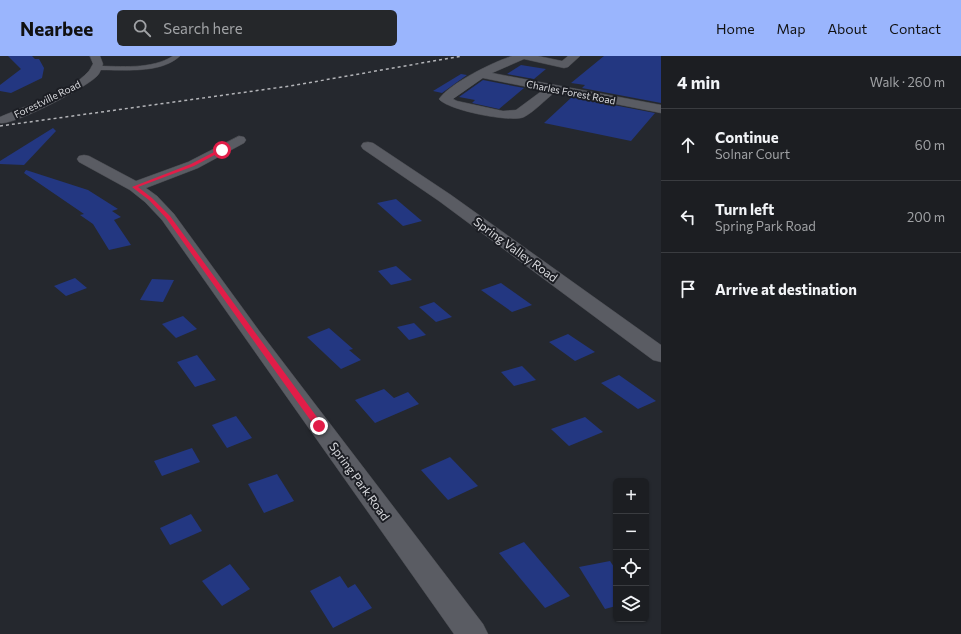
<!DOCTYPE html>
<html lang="en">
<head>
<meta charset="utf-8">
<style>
  body { margin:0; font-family:Commissioner,sans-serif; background:#25272a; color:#f1f3f6 }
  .controls { position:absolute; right:12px; bottom:12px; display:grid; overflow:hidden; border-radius:6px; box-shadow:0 1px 3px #0004 }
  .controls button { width:36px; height:36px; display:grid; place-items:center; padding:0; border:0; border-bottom:1px solid #3a3c40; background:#1c1e22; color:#f1f3f6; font:20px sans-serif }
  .stop { position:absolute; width:12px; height:12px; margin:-9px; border:3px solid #e11d48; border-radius:50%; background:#fff }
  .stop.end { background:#e11d48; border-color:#fff; box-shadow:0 1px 4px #0008 }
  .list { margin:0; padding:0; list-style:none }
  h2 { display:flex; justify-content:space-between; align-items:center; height:52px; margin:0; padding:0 16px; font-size:17px }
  h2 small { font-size:13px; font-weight:400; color:#a0a2a5 }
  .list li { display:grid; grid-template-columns:26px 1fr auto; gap:12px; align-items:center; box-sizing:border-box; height:72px; padding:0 16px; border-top:1px solid #3a3c40 }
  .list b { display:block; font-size:15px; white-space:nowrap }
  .list p { margin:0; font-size:13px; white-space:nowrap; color:#a0a2a5 }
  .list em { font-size:13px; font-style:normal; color:#a0a2a5 }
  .icon { flex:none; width:22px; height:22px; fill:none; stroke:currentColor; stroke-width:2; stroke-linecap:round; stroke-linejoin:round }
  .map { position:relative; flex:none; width:661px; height:578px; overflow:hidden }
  header { display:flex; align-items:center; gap:24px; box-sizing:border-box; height:56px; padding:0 20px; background:#9ab5fd; color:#111 }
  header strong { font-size:19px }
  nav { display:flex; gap:22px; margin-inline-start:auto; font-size:14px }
  .search { width:280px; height:36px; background:#25272a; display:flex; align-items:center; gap:10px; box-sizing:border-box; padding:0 14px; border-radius:6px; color:#a0a2a5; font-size:15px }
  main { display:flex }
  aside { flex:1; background:#1c1e22 }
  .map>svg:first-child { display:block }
  .building { fill:#233781 }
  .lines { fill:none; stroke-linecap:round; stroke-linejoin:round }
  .service-casing { stroke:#43454a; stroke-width:1 }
  .minor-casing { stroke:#43454a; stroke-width:1 }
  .service { fill:#5a5c63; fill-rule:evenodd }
  .minor { fill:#5a5c63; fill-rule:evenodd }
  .rail { stroke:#b3b4b8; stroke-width:1.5; stroke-dasharray:3 3; stroke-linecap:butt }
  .route { fill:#e11d48 }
  .labels { text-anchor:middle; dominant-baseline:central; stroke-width:4; stroke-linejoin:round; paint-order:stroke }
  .far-street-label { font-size:10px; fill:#d8d9dd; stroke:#1c1e24 }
  .street-label { font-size:12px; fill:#d8d9dd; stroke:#1c1e24 }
</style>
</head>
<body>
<header>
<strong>Nearbee</strong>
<div class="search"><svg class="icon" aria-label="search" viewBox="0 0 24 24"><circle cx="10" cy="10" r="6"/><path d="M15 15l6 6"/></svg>Search here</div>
<nav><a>Home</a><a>Map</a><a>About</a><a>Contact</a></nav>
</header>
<main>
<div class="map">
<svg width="661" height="578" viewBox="0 0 661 578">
  <rect width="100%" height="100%" fill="#25282e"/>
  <g class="building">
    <path d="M8,0H32L35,3H39L44,12L42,22L11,37L0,35V29L21,13Z"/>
    <path d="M604,0H661V47L582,32L585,29L571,27Z"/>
    <path d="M521,9L546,13L534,23L507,18Z"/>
    <path d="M461,18L467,19L442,37L433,35Z"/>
    <path d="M483,24L524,32L499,53L472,47L475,44L459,41Z"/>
    <path d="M572,41L655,57L631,85L544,67Z"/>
    <path d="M53,72L56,75L24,109L0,108V105Z"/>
    <path d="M26,114L88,134L118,153L112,155L121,161L114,164L131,189L109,194L93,168L80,159L84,158L24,117Z"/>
    <path d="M396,143L422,165L403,170L377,147Z"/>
    <path d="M396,210L412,224L391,229L378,215Z"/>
    <path d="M75,222L87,232L66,240L54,230Z"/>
    <path d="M152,223L174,224L163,246L140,244Z"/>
    <path d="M501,227L532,249L512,256L481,234Z"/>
    <path d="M434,246L452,261L436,266L419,251Z"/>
    <path d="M183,260L197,273L176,282L162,268Z"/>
    <path d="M414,267L426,279L409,284L397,271Z"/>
    <path d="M329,272L353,293L349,294L361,304L341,313L307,281Z"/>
    <path d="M568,278L595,296L575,305L549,286Z"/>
    <path d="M197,299L216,324L195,331L177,306Z"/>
    <path d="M522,310L536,324L514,330L501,316Z"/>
    <path d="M619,319L656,345L638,353L601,327Z"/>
    <path d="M384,333L394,342L408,336L419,348L375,367L355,344Z"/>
    <path d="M236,360L252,382L227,392L212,369Z"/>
    <path d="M585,361L603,376L569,390L551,373Z"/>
    <path d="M192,392L200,406L162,420L154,405Z"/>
    <path d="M450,401L478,430L448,444L421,414Z"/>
    <path d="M277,418L294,445L264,457L248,428Z"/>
    <path d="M191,458L202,475L170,489L160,472Z"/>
    <path d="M524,486L570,540L545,552L499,497Z"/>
    <path d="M610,505L616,514V550L605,553L579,511Z"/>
    <path d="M230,508L250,533L222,550L202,525Z"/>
    <path d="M340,520L348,532L355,528L372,552L333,572L310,535Z"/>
  </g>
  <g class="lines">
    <g class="service-casing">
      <path id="service" d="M173,0H180C159,19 122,13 96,14L93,12L96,10C121,10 151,14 173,0Z"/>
    </g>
    <g class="minor-casing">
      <g id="minor">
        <path d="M90,0H100L103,8C101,13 100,18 96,21C85,32 13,70 0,67V61C23,51 72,34 88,16C90,14 91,11 93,8Z"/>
        <path d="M512,0H538L562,5L568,0H580L568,11L564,12L524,3L492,17L661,49V57L555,36C545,44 535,55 524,61C511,67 447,54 439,43C450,27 493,6 512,0ZM483,22L543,34L516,54L503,55L457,45L453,43Z"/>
        <path d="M239,80L244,81L246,84L244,87L198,112L146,132L157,140L174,158L260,276L483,568L488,578H454L162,164L145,146L130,134L79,106L77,103L79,100L84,99L89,100L136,125L188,106Z"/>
        <path d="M368,86L373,87L451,139L661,289V306L653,304L439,145L363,93L361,90L363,87Z"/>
      </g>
    </g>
    <use href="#service" class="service"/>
    <use href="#minor" class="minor"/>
    <path class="rail" d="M0,70L290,30L462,0"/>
  </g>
  <path class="route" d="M220,93L224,94L194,110L138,131L152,142L170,160L322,368V372H316L166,162L149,144L132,131L191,108Z"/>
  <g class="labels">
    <g class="far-street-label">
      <text transform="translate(571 36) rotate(11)">Charles Forest Road</text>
      <text transform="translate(47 43) rotate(-26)">Forestville Road</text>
    </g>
    <g class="street-label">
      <text transform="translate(516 193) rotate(36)">Spring Valley Road</text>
      <text transform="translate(360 425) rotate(54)">Spring Park Road</text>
    </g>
  </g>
</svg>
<div class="controls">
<button>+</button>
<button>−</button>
<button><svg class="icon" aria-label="locate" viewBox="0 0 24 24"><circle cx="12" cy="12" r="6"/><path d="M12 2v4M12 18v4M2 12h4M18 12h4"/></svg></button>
<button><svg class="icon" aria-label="layers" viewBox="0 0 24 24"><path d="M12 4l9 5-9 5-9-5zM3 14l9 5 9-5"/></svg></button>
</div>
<div class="stop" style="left:222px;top:94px"></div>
<div class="stop end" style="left:319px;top:370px"></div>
</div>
<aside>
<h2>4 min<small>Walk · 260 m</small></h2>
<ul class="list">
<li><svg class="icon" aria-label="ahead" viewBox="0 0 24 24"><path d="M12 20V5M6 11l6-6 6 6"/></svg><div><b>Continue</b><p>Solnar Court</p></div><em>60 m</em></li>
<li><svg class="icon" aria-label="left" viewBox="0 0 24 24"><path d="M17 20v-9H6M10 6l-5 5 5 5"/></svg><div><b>Turn left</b><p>Spring Park Road</p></div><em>200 m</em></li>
<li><svg class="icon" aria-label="arrive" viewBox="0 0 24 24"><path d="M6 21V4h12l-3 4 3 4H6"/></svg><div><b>Arrive at destination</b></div></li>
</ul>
</aside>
</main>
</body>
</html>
